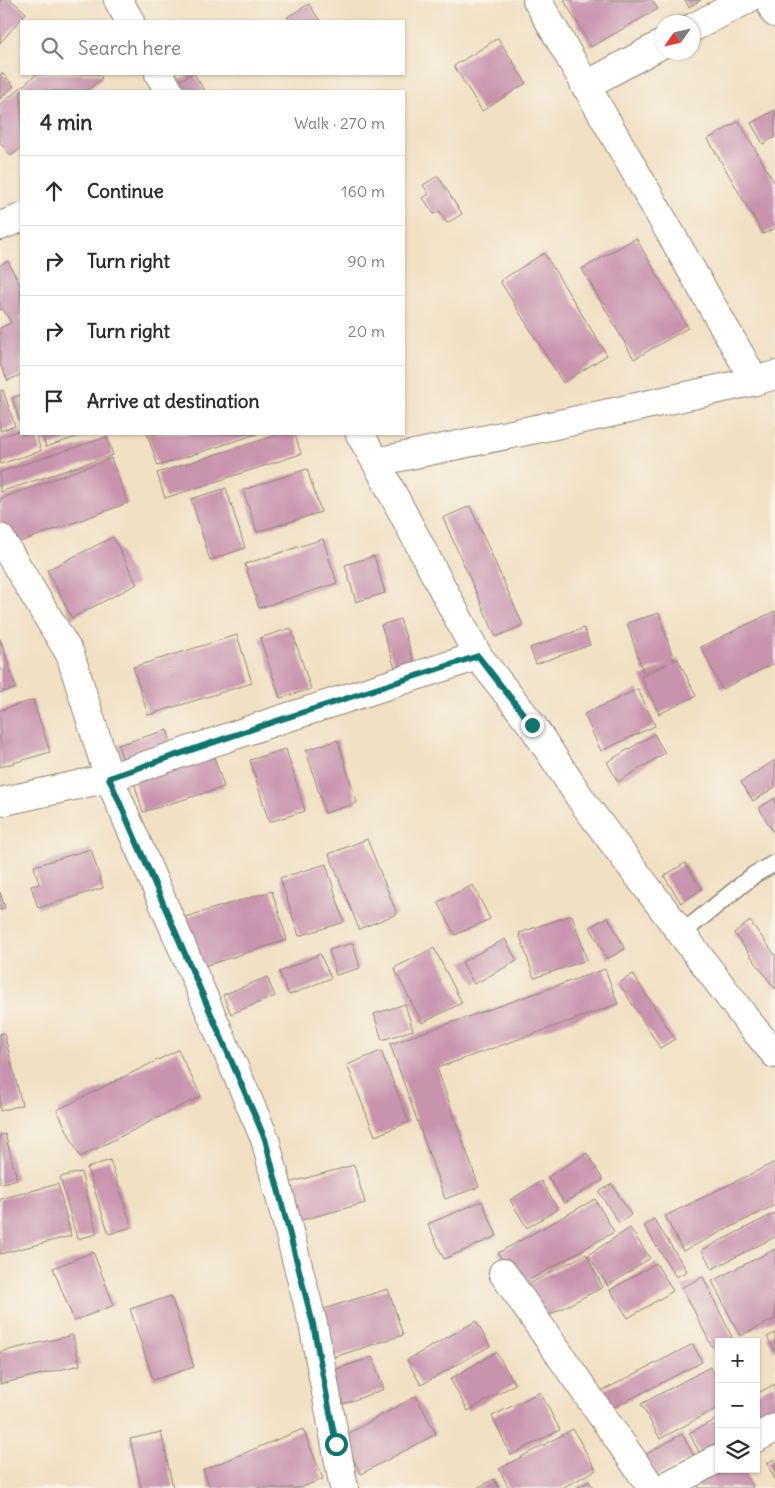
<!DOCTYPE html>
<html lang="en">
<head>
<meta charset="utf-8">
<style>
  body { margin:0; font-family:Delius,sans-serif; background:#f7f7f7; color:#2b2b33 }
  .controls { position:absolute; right:15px; bottom:15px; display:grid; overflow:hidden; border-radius:0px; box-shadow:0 1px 4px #0004 }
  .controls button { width:45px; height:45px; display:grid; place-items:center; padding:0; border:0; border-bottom:1px solid #e1e1e2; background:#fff; color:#2b2b33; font:25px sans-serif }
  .compass { position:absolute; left:655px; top:15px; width:45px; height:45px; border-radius:50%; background:#fff; box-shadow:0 1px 4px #0004; rotate:236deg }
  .stop { position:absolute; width:15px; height:15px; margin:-11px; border:4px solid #0f766e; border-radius:50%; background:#fff }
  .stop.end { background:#0f766e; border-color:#fff; box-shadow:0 1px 5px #0008 }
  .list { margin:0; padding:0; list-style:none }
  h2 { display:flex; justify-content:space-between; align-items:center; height:65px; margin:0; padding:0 20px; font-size:21px }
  h2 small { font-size:16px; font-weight:400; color:#7c7c81 }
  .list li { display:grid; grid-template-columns:32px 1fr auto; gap:15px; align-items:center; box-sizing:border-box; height:70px; padding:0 20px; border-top:1px solid #e1e1e2 }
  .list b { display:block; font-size:19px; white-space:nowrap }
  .list em { font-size:16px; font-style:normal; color:#7c7c81 }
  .icon { flex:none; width:28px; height:28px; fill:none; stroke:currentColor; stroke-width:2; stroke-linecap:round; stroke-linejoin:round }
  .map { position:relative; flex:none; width:775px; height:1488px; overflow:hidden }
  .search { position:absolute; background:#fff; box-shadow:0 1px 4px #0004; left:20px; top:20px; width:385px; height:55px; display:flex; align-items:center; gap:12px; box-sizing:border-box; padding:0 18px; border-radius:0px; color:#7c7c81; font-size:19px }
  .panel { position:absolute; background:#fff; box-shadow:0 1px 4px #0004; left:20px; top:90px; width:385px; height:345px; border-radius:0px }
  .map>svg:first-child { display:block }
  .building { fill:#c893ad }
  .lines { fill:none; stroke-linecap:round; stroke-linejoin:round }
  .lane-casing { stroke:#8e8676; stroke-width:19 }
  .street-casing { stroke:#8e8676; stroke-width:30 }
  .secondary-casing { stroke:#8e8676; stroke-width:30 }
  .lane { stroke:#fff; stroke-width:16 }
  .street { stroke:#fff; stroke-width:28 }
  .secondary { stroke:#fff; stroke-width:28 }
  .route { stroke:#0f766e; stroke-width:6 }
</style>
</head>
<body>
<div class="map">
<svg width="775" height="1488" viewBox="0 0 775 1488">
  <rect width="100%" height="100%" fill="#f7f3e8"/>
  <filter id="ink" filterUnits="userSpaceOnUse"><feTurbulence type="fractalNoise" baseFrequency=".02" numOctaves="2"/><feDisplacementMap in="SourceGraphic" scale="10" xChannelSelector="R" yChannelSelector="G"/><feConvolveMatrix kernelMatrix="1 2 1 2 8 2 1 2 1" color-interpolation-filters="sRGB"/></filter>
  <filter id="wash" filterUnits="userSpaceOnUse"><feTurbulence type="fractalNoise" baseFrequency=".0096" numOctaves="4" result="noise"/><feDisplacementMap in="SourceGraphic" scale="20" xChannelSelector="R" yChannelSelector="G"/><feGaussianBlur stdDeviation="1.12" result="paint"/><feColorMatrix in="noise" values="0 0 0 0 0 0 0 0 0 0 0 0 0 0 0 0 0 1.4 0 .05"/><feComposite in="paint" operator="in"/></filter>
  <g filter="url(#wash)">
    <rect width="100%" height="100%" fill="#f1e0c2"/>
    <g id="blocks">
      <g class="building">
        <path d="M0,0H11L26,13L0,43Z"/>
        <path d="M564,0H652L658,9L591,47Z"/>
        <path d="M685,0H701L689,7Z"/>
        <path d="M309,4L320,21H290L287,17Z"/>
        <path d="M498,38L526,83L482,111L454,66Z"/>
        <path d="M2,73L14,86L0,99V75Z"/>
        <path d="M37,74H98L102,78L87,91H21V148L11,156L0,143V105Z"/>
        <path d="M191,74H194L205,91H181L176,83Z"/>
        <path d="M775,110V137L763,144L751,123Z"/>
        <path d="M739,121L775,184V228L763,234L708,139Z"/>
        <path d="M438,176L462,214L447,223L439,211L434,214L423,198L429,194L423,185Z"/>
        <path d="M636,238L688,328L634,359L582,269Z"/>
        <path d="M544,253L607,355L563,383L500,281Z"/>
        <path d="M8,261L21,287V374L8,381L0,364V328L11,323L3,309L0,310V265Z"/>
        <path d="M3,390L15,426L0,431V391Z"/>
        <path d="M21,395V426L12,398Z"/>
        <path d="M21,430V434H36L41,451L0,464V437Z"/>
        <path d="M42,434H85L46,447Z"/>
        <path d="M147,434H257L158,466Z"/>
        <path d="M280,434H295L301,454L165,498L157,473Z"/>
        <path d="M107,437L113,455L0,492V472Z"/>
        <path d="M111,458L128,503L9,546L0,521V499Z"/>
        <path d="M307,469L321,512L257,532L243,490Z"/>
        <path d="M226,488L245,548L210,560L191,499Z"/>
        <path d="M470,506L523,625L496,637L443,518Z"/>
        <path d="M113,537L137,584L72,618L47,570Z"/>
        <path d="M323,539L337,583L259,608L245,564Z"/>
        <path d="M374,556L385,593L356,602L345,565Z"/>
        <path d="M775,611V663L722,689L701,647Z"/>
        <path d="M659,613L674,661L678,659L696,696L659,714L641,677L667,664L643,672L627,623Z"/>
        <path d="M400,619L415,665L396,671L381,625Z"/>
        <path d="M291,628L311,689L280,698L260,638Z"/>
        <path d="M584,628L590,645L536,664L530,648Z"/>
        <path d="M237,635L252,683L148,715L133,667Z"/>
        <path d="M0,639L16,688L0,693Z"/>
        <path d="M638,689L655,726L601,751L584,714Z"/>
        <path d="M33,700L50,752L0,767V710Z"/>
        <path d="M167,730L173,749L124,764L118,745Z"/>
        <path d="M654,734L665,753L618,782L607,762Z"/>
        <path d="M338,740L357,803L325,813L306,750Z"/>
        <path d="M286,749L305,811L269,822L250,760Z"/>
        <path d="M212,751L224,787L143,812L132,776Z"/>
        <path d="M775,760V787L753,801L741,782Z"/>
        <path d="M775,798V835L759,808Z"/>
        <path d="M367,839L397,914L359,929L329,854Z"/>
        <path d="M91,849L103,888L38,908L31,886L39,884L34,866Z"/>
        <path d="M685,863L702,889L681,903L664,876Z"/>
        <path d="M326,864L344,922L299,936L280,878Z"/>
        <path d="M473,885L490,919L455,935L438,902Z"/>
        <path d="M272,891L287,940L198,968L182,918Z"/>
        <path d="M0,892L5,908L0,910Z"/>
        <path d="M572,915L587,960L534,978L519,933Z"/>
        <path d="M608,917L625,949L607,959L590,927Z"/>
        <path d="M750,921L775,955V989L734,933Z"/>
        <path d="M505,939L517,961L474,984L462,962Z"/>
        <path d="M353,943L360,968L336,975L329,950Z"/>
        <path d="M434,948L462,1003L422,1023L394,968Z"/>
        <path d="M320,954L331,978L289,995L279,972Z"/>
        <path d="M605,969L618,1004L437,1068L479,1187L445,1199L390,1044Z"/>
        <path d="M633,974L675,1039L660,1048L619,983Z"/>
        <path d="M267,977L275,996L231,1014L223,995Z"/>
        <path d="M405,1004L413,1030L382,1040L374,1014Z"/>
        <path d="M4,1033L22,1105L0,1111V1034Z"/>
        <path d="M178,1050L201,1096L80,1157L57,1110Z"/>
        <path d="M381,1051L409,1122L375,1136L347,1065Z"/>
        <path d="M5,1134L17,1179L0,1184V1135Z"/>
        <path d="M587,1153L603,1180L564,1203L548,1177Z"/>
        <path d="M110,1160L132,1227L109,1234L87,1168Z"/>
        <path d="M775,1162V1205L683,1251L665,1216Z"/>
        <path d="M354,1165L365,1203L291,1223L281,1185Z"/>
        <path d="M81,1172L97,1234L77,1239L60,1177Z"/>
        <path d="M541,1181L558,1209L527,1228L510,1200Z"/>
        <path d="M58,1184L71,1236L0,1254V1199Z"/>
        <path d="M612,1184L631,1215L619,1223L599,1192Z"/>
        <path d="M595,1199L614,1232L517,1287L498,1253Z"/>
        <path d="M482,1201L497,1236L444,1259L428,1224Z"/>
        <path d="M775,1213V1237L712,1269L702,1250Z"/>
        <path d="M654,1219L687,1271L676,1277L644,1226Z"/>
        <path d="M630,1228L650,1258L608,1286L588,1255Z"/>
        <path d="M775,1249V1319L740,1336L712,1281Z"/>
        <path d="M93,1252L114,1305L74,1321L53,1268Z"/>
        <path d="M586,1254L603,1287L538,1321L521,1288Z"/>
        <path d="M656,1263L673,1291L628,1318L610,1290Z"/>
        <path d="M703,1277L732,1337L723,1342H719V1344L712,1347L682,1287Z"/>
        <path d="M388,1289L403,1335L331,1358L317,1311Z"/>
        <path d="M171,1296L194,1367L153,1380L130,1309Z"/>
        <path d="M476,1321L490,1346L421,1385L407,1360Z"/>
        <path d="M775,1333V1352L767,1337Z"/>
        <path d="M73,1335L80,1365L0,1384V1352Z"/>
        <path d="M693,1344L702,1362L603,1413L594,1395Z"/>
        <path d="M496,1352L515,1384L468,1411L450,1379Z"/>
        <path d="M372,1357L384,1389L338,1406L326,1373Z"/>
        <path d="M710,1367L719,1382V1407L660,1439L641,1404Z"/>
        <path d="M775,1384V1415L756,1425V1394Z"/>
        <path d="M540,1392L560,1430L511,1455L492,1416Z"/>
        <path d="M416,1396L436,1434L361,1474L342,1437Z"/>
        <path d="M719,1418V1442L699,1452L689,1433Z"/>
        <path d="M303,1429L323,1479L300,1488H210L203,1470Z"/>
        <path d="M573,1429L596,1470L562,1488H509L499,1469Z"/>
        <path d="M161,1432L173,1488H141L130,1439Z"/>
        <path d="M682,1434L694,1456L654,1478L643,1456Z"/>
        <path d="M775,1459V1480L767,1463Z"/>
        <path d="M719,1469H743L753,1488H699L695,1481Z"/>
        <path d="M494,1479L499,1488H477Z"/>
        <path d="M589,1481L593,1488H577Z"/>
      </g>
    </g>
  </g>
  <g filter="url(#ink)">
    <use href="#blocks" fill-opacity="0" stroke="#8e8676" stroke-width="1"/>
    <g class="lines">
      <g class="lane-casing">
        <path id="lane" d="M682,933L755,874L775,863"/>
      </g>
      <g class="street-casing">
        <g id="street">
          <path d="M537,0L755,381"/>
          <path d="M769,0L775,13"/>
          <path d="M692,28L746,0"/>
          <path d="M585,86L662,44"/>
          <path d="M0,226L21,218"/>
          <path d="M376,462L478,656L532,725L585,805L749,1023L775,1054"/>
          <path d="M0,538L70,654L109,778L265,1139L313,1324L344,1488"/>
          <path d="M0,802L109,778L273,722L478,656"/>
          <path d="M503,1273L652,1488"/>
          <path d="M756,1438L775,1428"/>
          <path d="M663,1488L719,1458"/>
        </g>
      </g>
      <g class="secondary-casing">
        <g id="secondary">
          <path d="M118,0L130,21"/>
          <path d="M159,74L169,91"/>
          <path d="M360,434L376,462L555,425L755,381L775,375"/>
        </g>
      </g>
      <use href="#lane" class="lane"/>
      <use href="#street" class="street"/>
      <use href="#secondary" class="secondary"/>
    </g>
  </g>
  <g class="lines" filter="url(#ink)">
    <path class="route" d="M336,1444L313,1324L265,1139L109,778L273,722L478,656L532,725"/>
  </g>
</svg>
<div class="controls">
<button>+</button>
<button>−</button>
<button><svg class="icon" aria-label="layers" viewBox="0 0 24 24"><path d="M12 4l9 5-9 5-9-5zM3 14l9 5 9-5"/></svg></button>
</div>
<svg class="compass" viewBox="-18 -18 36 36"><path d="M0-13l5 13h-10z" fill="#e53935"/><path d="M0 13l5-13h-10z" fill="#7c7c81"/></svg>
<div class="stop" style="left:336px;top:1444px"></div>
<div class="stop end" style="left:532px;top:725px"></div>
<div class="search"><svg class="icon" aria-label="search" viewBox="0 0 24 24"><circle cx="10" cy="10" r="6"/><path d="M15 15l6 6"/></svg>Search here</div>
<section class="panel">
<h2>4 min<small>Walk · 270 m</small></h2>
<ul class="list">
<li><svg class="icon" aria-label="ahead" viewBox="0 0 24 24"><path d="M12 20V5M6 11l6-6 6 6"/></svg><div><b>Continue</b></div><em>160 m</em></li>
<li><svg class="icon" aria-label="right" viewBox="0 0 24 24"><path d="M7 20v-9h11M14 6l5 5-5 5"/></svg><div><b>Turn right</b></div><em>90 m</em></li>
<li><svg class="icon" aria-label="right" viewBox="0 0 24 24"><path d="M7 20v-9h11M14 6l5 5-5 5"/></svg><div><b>Turn right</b></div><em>20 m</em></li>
<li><svg class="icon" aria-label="arrive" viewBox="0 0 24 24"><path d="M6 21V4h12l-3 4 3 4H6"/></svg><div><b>Arrive at destination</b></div></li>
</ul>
</section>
</div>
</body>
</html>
